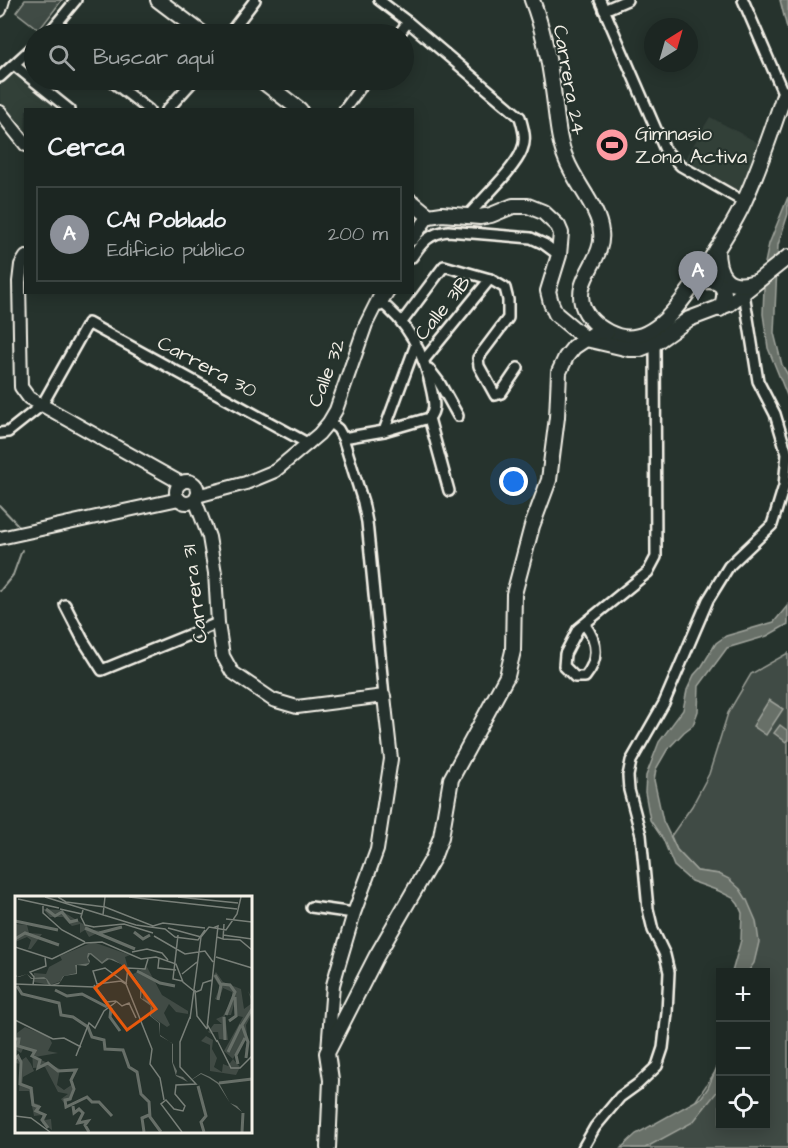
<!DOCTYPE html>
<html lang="es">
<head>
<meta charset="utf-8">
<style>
  body { margin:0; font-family:"Architects Daughter",sans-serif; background:#252e2a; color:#f1f3f6 }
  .controls { position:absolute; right:18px; bottom:18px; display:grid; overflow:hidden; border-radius:0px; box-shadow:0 3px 15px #0003 }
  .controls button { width:54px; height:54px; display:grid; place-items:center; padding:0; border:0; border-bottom:2px solid #3a4340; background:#1c2622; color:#f1f3f6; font:30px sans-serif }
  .compass { position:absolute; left:644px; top:18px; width:54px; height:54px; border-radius:50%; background:#1c2622; box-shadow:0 3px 15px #0003; rotate:37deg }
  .you { position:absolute; left:514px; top:482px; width:21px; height:21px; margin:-15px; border:4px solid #fff; border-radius:50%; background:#1a73e8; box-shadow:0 0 0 9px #1a73e833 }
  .badge { display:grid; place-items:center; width:39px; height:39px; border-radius:50%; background:#8c9099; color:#fff; font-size:20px; font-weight:700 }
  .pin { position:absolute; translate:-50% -50px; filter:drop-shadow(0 2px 3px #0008) }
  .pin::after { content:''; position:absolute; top:32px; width:21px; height:18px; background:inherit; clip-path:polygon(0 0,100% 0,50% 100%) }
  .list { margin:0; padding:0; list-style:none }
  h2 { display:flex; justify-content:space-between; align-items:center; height:78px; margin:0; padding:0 24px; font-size:26px }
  h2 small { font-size:20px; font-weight:400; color:#a0a5a5 }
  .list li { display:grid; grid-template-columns:39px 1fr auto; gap:18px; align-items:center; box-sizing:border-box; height:96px; margin:0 12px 12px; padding:0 12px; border:2px solid #3a4340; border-radius:0px }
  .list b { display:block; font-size:22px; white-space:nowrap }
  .list p { margin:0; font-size:20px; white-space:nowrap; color:#a0a5a5 }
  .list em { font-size:20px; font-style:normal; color:#a0a5a5 }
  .icon { flex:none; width:33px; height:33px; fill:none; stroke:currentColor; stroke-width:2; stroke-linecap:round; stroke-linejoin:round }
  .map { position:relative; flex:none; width:788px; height:1148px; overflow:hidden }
  .search { position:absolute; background:#1c2622; box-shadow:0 3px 15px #0003; left:24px; top:24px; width:390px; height:66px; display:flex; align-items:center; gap:15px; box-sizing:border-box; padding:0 21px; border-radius:33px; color:#a0a5a5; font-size:22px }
  .panel { position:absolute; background:#1c2622; box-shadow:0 3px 15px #0003; left:24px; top:108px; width:390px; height:186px; border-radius:0px }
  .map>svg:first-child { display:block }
  .built { fill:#333f39 }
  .green { fill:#414b45; stroke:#9a9e96; stroke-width:1.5 }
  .water { fill:#676f68; stroke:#9fa39b; stroke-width:1.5 }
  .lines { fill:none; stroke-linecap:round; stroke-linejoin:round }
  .stream { stroke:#9fa39b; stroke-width:2 }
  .minor-casing { stroke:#f4f1e8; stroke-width:14 }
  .tertiary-casing { stroke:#f4f1e8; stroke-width:16 }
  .secondary-casing { stroke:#f4f1e8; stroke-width:18 }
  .minor { stroke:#26332d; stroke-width:9 }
  .tertiary { stroke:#26332d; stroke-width:12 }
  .secondary { stroke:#26332d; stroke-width:14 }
  .labels { text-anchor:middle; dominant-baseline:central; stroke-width:4.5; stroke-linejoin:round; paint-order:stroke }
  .street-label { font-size:20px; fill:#f4f1e8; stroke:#26332d }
  .poi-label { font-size:20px; fill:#f4f1e8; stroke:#26332d; text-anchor:start }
  .inset-river { fill:none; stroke:#676f68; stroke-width:3 }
  .inset-road { fill:none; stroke:#787f78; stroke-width:1.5 }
  .view { fill:#e8590c; fill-opacity:0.15; stroke:#e8590c; stroke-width:3 }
  .inset-edge { fill:none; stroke:#f4f1e8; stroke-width:3 }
</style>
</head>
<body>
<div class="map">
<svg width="788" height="1148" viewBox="0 0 788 1148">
  <rect width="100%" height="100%" fill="#26332d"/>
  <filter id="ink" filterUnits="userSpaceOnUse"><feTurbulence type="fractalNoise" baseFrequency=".0167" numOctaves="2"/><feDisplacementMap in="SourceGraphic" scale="12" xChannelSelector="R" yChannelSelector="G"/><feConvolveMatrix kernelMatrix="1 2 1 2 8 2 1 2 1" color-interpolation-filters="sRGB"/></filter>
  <g filter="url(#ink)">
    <g class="built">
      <path d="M14,65L70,109L26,110L25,145L0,112V77Z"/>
      <path d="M710,117L766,147L744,202L681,166Z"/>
    </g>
    <g class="green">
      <path d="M25,0H62L39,30L16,12Z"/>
      <path d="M788,653V1148H633L684,1118L720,1065V1126H766V972H746L756,929L719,874L697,871L677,850L671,836L692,806L709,774L728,713L751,674Z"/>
    </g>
    <g class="water">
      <path d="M780,0H788V32Z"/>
      <path d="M788,197V214L778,245L774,333L782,365L788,375V398L768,348L763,314L765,263L769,244Z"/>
      <path d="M788,605V624L767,636L727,648L699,686L698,711L693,725L684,732L667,750L656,769L654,780L663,821L677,850L697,871L719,874L729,879L740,889L747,900L756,921L759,942L754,963L748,972H732L741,940L742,913L738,904L733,898L719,891L691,881L674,866L663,839L650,820L645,792L646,776L659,742L683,710L687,690L694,675L702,666L716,643L726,636L774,622Z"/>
      <path d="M769,700L783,709L766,735L753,726Z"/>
      <path d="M780,725L788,731V739L786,742L774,733Z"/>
      <path d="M720,1060V1088L693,1122L645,1148H621L636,1134L701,1098L708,1088Z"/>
    </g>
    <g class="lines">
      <g class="stream">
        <path d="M0,506L18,525"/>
        <path d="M0,591L13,575L22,550"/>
      </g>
      <g class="minor-casing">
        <g id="minor">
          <path d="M379,0L408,22L520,117C523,128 527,139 522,150C515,169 481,200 467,217"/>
          <path d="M600,0L665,150L681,166L744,202"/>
          <path d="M743,0L784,95"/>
          <path d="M604,10L627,0"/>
          <path d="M48,34L76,0"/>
          <path d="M229,34L255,0"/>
          <path d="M399,34L408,22"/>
          <path d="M14,65L70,110"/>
          <path d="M0,77L34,46"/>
          <path d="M110,80L149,110"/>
          <path d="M167,110L194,80"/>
          <path d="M344,110L366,80"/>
          <path d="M412,257C422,242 430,233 448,231L531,238L544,244L559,255"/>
          <path d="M380,306L389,292"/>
          <path d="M402,322L444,266L490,279L505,288L508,300V318L478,358L479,366L495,395L501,393L518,368"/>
          <path d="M424,360L490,279"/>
          <path d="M429,369L439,382L458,416"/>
          <path d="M429,418L449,491"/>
          <path d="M329,422L338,429L343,438L363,502L367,522L384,696"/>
          <path d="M384,431L416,344"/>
          <path d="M0,433L8,432L42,405L88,323L309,444"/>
          <path d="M343,438L384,431L429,418C436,410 434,402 432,392C425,355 409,323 378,300"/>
          <path d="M65,605L83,640L102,670L218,623"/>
          <path d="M585,625C598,642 599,660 585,677H575L564,666L565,654L578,629L648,572L656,557L655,343"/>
          <path d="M311,907L354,913"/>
          <path d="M583,1148L595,1127L620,1097L638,1084L657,1066L663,1048L667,1013L669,972L665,955L653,930L648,909L641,835L629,790L628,776L631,761L664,703L708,600L729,566L772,525L784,486L787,454L775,414L758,381L744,293"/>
        </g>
      </g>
      <g class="tertiary-casing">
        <g id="tertiary">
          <path d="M0,10L3,0"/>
          <path d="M0,112L26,145"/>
          <path d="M412,239L429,216"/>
          <path d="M26,257L21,265L19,282L21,387L29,398L42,405L181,483"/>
          <circle cx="187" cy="492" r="11"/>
          <path d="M197,496L246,483L275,471L319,434L329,422L336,410L366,324L382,292"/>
          <path d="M195,500L209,537L215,573L218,623L223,656L232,672L273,700L297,707L384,696L391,759L377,850L354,913L338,967L333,985L328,1050"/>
          <path d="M0,538L179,499"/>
        </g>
      </g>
      <g class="secondary-casing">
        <g id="secondary">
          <path d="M158,0L203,34"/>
          <path d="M532,0C544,30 550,65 554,97C557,118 558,140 566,159C575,183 599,208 601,232C605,260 571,280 584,309C590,322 605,332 618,336C656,347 687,294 705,268C719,246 734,225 744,202C760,167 772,131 784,95L788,93"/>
          <path d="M261,80L300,110"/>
          <path d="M412,202L429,216L442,214L480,217L491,215L513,206H528L543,212L558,226L561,233L559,255L548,291L551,303L556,314L586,339L629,349H640L655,343L689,319L729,304L788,257"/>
          <path d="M717,249C717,275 727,291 755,282"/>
          <path d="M694,284C716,276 732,285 720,309"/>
          <path d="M328,1148L331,1080L327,1053L376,957L433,858L441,837L451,779L507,676L513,651L514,594L532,526L549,480L557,417L559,372L566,357L574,347L598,331L607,332"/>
        </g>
      </g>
      <use href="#minor" class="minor"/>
      <use href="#tertiary" class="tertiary"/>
      <use href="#secondary" class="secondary"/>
    </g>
  </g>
  <defs>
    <g id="stadium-disc" transform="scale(1.725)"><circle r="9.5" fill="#ff9aa2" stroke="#26332d"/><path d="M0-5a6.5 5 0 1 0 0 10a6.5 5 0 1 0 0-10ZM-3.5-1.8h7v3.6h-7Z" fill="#111"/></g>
  </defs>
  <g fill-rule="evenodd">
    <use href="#stadium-disc" x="612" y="145"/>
  </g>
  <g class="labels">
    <g class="street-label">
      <text transform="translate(569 80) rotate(80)">Carrera 24</text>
      <text transform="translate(443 308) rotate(-51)">Calle 31B</text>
      <text transform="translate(207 367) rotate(28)">Carrera 30</text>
      <text transform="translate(327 373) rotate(-69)">Calle 32</text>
      <text transform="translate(195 594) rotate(-97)">Carrera 31</text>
    </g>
    <g class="poi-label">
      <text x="635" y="134">Gimnasio<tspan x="635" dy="23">Zona Activa</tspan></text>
    </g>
  </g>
  <g transform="translate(15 896)">
    <rect width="237" height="237" fill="#26332d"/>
    <path d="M28,13L45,14L78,34L87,35L74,41L70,34L65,37V28L57,30L48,21H35ZM0,28L12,29L14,37L27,38L16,53H13L16,44L12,41L0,46ZM78,46L115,59L110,61L113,72L97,63L87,66L73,57L74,67L60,69L61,77L48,80L46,85L35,89L19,86V77L31,78L34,71L47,64L45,60ZM132,71L147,99L173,115V118L161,116L154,108L149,117L155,129L152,131L136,120L135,108L128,104V93L118,78ZM201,76L208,86L226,93L229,113L237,107L233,95L237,102V118L231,129L233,150L230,155L232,146L228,143L218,163L225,171L221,179L195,175V149L186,145L191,140L198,144L197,153L202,162L199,171L207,176L208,168L213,170L218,163L209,155L228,121L223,120L214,126L220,119V105L216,119H210L213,144L204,143L203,136H197L200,140L193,136L199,128H207L201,123L208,120L217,103V96L208,92L204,104L200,103L205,91L198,80ZM10,131L34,141L37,147L33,155L43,157L20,161L45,173L42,189L49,194L58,188L57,204L49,207L46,203L53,198L43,196L30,171L18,172L17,154L8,153L6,157L0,153L2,137ZM0,159L7,164L11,161L16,168L19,175L8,181L7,189L18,191L19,207L25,209L24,217L31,219L30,224L36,223L37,234L27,227V219L19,220L14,195H4L6,168L0,167Z" fill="#414b45"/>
    <path d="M73,57H76L87,66L92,62L98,63L114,73L125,89L127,93L126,102L134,106L137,112L136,120L145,127V139L158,148V167L162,175L161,179L168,181L173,186L186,177L195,181L204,187L215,207L222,210L227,216L215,207L203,188L194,182L186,178L173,186L161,180L157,166V147L145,140L144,127L135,120L136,110L125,102V90L106,68L94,63L87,68L75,58L73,62L75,65L74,68L71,70L62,69V78L49,80L44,88L36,90L33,88L31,83H16L12,78L4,81H2L0,80V76L2,81L12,78L17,82L29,81L32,83L36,89L45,86L48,80L61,77L60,69L74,67L72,61Z" fill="#676f68"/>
    <path class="inset-river" d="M31,13L40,20L47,16L55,26L63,24M0,25L43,34M70,32L120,53M119,36L128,43L135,39M84,37L107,31M0,43L10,37L44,49M122,75L145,87L160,90M200,79L206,89L203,104M206,88L215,89L220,96L211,119M2,90L7,98L44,107L46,119L58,121L73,131L77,141L89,144L90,153L108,154L114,171L122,176L126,198L134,206L135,221L146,236M40,94L52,100L67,98L92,111M96,112L95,121L105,135M209,121L210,144M214,125L221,120L220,101M0,143H4L3,150L20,155L17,160L25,164L23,172L33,167L43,175L61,174L56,184L59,193L55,203L50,204L51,211L72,201L77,206H84L97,220M213,156L226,129M231,162L233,146L227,129L237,113M0,163L3,160L6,166L5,188L16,192L18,209L24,211L21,215L30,219L27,224L33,232M223,168L221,159L230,142M204,187L237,183M183,190L191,220L186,226L189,236M58,210L59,217L64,213L68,217L63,227L73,225L70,229L74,236M129,236L127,222L134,219M227,236L228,217"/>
    <path class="inset-road" d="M30,1L121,29L150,33L160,41L183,44L190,34M43,1L51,6L90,11L138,30L148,27L190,32M114,1L222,13M163,1L223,7M3,3L44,12M28,10V17L47,34L70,46M45,13L67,18M68,14L66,21L70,29L79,31M88,19L90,1M211,23L237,26M78,31L109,28L138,37M153,32L186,41M163,39L158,83L167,85M208,39L237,43M139,40L170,58L190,55L198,66M202,41L208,43L209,28M208,43L225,44L237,54M0,51L37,63L70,47L87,46L126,63L141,61L161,68L168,86L179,95M117,56L132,53L147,57L153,64M201,61L237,72M144,62L143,72L161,74M167,78L182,66M0,88L79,91M111,88L137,153L135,168L145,182L149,204M111,88L106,85L82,88L78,75L90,72L112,88M111,88L113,72L130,73L133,63M18,89L19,81L15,76L31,70L30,61M79,89L92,106L101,105M180,94L182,120L192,133M181,96L186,94L188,87L197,84M101,105L107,110L114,107L121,122M175,123L186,41L194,31L211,34L222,18L226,1M0,124L38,143M192,128L202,146M192,133L203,30L198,32M38,143L49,142L66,151M202,144L216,172H225L237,160M61,160L74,127L80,132L89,115L101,106M0,220L16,222L35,236M167,236L146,208L151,204L159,213L168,215L170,210L160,198L161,189L181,188L165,171V146L175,121"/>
    <path class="view" d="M109,70L141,113L112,134L80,92Z"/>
    <rect width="237" height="237" class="inset-edge"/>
  </g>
</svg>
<div class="controls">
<button>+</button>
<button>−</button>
<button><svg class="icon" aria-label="locate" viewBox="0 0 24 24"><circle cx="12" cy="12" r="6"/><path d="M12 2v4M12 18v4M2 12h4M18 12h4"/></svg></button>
</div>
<svg class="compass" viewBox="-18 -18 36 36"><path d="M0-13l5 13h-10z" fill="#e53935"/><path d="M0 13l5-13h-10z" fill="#a0a5a5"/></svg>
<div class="you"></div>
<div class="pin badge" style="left:698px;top:301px">A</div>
<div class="search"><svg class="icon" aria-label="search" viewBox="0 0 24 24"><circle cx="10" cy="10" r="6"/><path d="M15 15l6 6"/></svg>Buscar aquí</div>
<section class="panel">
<h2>Cerca<small></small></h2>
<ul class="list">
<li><span class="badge">A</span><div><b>CAI Poblado</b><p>Edificio público</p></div><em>200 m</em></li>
</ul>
</section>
</div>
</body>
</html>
